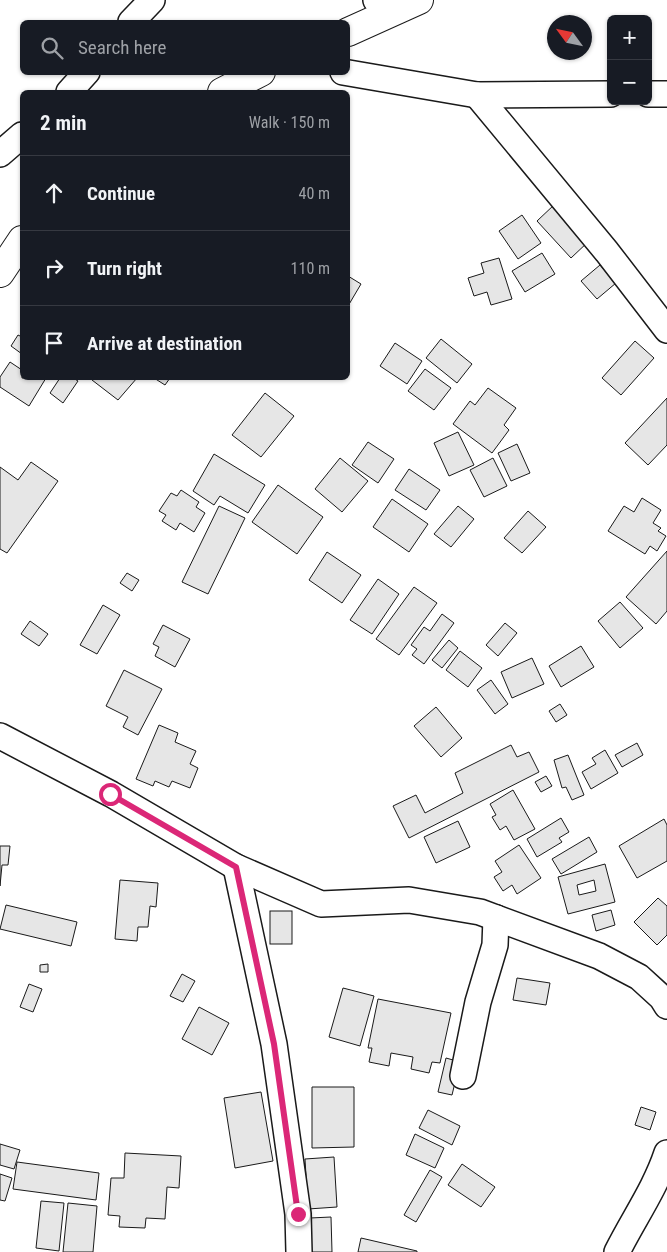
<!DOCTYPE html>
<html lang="en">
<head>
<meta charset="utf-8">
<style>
  body { margin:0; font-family:"Roboto Condensed",sans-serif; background:#242831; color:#f1f3f6 }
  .controls { position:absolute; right:15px; top:15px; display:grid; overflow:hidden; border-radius:8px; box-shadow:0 1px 4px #0004 }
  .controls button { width:45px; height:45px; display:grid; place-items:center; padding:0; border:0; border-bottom:1px solid #363941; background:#171b24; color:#f1f3f6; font:25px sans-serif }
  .compass { position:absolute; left:547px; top:15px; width:45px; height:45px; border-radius:50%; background:#171b24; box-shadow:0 1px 4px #0004; rotate:303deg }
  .stop { position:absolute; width:15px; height:15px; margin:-11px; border:4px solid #db2777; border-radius:50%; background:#fff }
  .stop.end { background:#db2777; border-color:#fff; box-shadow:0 1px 5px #0008 }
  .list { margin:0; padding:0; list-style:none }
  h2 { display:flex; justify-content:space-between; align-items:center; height:65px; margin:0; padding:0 20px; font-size:21px }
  h2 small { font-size:16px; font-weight:400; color:#9ea1a6 }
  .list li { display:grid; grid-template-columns:32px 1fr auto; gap:15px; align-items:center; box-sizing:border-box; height:75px; padding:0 20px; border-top:1px solid #363941 }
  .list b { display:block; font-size:19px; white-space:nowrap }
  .list em { font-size:16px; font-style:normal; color:#9ea1a6 }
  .icon { flex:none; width:28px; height:28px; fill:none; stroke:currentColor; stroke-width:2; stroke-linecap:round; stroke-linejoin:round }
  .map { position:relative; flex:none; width:667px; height:1252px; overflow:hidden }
  .search { position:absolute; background:#171b24; box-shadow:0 1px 4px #0004; left:20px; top:20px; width:330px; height:55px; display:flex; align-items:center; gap:12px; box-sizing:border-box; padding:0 18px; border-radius:8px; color:#9ea1a6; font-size:19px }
  .panel { position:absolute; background:#171b24; box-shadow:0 1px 4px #0004; left:20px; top:90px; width:330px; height:290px; border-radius:8px }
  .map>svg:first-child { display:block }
  .building { fill:#e6e6e6; stroke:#1a1a1a; fill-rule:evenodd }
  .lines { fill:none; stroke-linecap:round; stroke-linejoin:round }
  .minor-casing { stroke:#1a1a1a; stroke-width:28 }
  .major-casing { stroke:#1a1a1a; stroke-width:30 }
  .minor { stroke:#fff; stroke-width:25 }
  .major { stroke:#fff; stroke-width:28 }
  .route { stroke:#db2777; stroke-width:6 }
</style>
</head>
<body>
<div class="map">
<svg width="667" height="1252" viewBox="0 0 667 1252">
  <rect width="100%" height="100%" fill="#fff"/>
  <g class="building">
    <path d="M555,204L589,241L571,258L537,221Z"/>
    <path d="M522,215L541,243L518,259L499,231Z"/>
    <path d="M542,253L555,274L525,292L512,271Z"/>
    <path d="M499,258L512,299L491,305L487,292L474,296L468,278L484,273L481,263Z"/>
    <path d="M600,265L616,283L597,299L581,281Z"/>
    <path d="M348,276L361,284L348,306Z"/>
    <path d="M18,335L22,337V354L11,346Z"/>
    <path d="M441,339L472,364L457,383L426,358Z"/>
    <path d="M635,341L654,358L621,395L602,378Z"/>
    <path d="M395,343L422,361L407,384L380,366Z"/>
    <path d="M10,362L22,370V378H46L29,406L0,387V377Z"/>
    <path d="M425,369L451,388L434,410L408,391Z"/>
    <path d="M60,378H73L78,381L63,403L50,393Z"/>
    <path d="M94,378H137L118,400L92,380Z"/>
    <path d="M154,378H170L165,385Z"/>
    <path d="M488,388L516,408L504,425L509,430L492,453L453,424L470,401L475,405Z"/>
    <path d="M265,393L294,416L261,457L232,435Z"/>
    <path d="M667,398V445L648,465L625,443Z"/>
    <path d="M458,432L474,465L449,476L434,443Z"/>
    <path d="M368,442L394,459L378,483L352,465Z"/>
    <path d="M517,444L530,473L511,481L498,453Z"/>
    <path d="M214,454L265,485L248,513L220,496L214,505L193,491Z"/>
    <path d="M340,458L368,481L342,512L315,489Z"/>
    <path d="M493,458L507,486L484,497L470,470Z"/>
    <path d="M31,462L58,481L7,553L0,549V467L18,480Z"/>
    <path d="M409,469L440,490L426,510L395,490Z"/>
    <path d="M278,485L323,517L297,554L252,522Z"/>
    <path d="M181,490L199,502L196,507L205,513L194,532L180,523L176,530L162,521L166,515L159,511L171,493L177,496Z"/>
    <path d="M642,498L661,510L653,523L661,528L658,531L666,536L657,551L650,546L645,554L608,531L624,506L634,512Z"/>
    <path d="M392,499L428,524L409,552L373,527Z"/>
    <path d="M219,506L245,518L208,594L182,582Z"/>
    <path d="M458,506L474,519L451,547L434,534Z"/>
    <path d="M528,511L546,527L522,553L504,538Z"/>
    <path d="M667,551V611L656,624L626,597Z"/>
    <path d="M327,552L361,575L342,603L309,580Z"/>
    <path d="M127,573L139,580L132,591L120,583Z"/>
    <path d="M378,579L399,594L372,634L350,620Z"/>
    <path d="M414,587L437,603L399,655L376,639Z"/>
    <path d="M620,602L643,628L620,648L598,621Z"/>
    <path d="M103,605L120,615L97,654L80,645Z"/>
    <path d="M442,614L454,623L424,664L412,655L417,649L411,645L424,627L430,631Z"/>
    <path d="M30,621L48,634L39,646L21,634Z"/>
    <path d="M505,623L517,633L498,656L486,645Z"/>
    <path d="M163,625L190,639L175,667L155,656L159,647L153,644Z"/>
    <path d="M449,640L458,648L442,668L432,660Z"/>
    <path d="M581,646L594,667L561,687L549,666Z"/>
    <path d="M460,651L482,668L468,687L446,670Z"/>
    <path d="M532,658L544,684L512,698L501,672Z"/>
    <path d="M124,670L162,689L138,735L123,727L128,717L106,706Z"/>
    <path d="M491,680L508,704L495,714L477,690Z"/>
    <path d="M560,704L567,715L556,722L549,711Z"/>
    <path d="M436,707L462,738L441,757L414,726Z"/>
    <path d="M159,725L178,733L175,742L196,751L190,764L198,768L190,788L172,781L169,787L155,781L153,786L136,779Z"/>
    <path d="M637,743L643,755L622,767L615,755Z"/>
    <path d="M511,745L517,757L529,752L539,772L409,838L393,806L416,795L425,813L463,793L455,773Z"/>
    <path d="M605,750L618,773L591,789L582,772L596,764L592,758Z"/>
    <path d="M568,755L584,795L572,800L566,787L562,788L554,760Z"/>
    <path d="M546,776L552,786L541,792L535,782Z"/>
    <path d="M513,790L535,829L514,840L506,826L500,830L492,817L496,815L490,804Z"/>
    <path d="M561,818L569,832L559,838L562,842L537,857L527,839Z"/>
    <path d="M664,819L667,825V861L637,878L619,846Z"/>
    <path d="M458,821L470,847L436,863L424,837Z"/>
    <path d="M589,837L597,852L561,874L552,859Z"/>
    <path d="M519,845L541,878L517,894L512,885L503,891L494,877L502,872L495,861Z"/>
    <path d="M0,846H10L8,865H2L0,886Z"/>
    <path d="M605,864L615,902L568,914L558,877ZM594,880L596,891L579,895L577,885Z"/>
    <path d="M120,880L158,883L156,907L150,906L148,927H138L137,941L115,939Z"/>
    <path d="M658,898L667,906V935L657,945L634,922Z"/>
    <path d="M6,905L77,922L71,946L0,929Z"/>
    <path d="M611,910L615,925L596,931L592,915Z"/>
    <rect x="270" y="911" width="22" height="33"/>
    <path d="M48,964V972H40V965Z"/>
    <path d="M182,974L195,981L183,1002L170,996Z"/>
    <path d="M517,978L550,983L546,1005L513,1000Z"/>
    <path d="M29,984L42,989L33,1012L20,1007Z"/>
    <path d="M343,988L374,996L360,1046L329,1037Z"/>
    <path d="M378,999L451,1013L440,1063L432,1062L429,1073L411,1069L413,1057L391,1053L389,1066L369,1062L372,1048H368Z"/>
    <path d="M199,1007L229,1023L212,1055L182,1039Z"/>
    <path d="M446,1058L460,1062L452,1095L438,1092Z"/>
    <path d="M312,1087H354V1147L312,1148Z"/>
    <path d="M261,1092L273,1161L235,1168L224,1098Z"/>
    <path d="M641,1107L656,1112L650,1130L635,1125Z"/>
    <path d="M428,1110L460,1126L452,1145L419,1128Z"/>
    <path d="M415,1134L444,1148L435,1168L406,1155Z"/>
    <path d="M0,1144L20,1150L14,1169L0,1165Z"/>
    <path d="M125,1153L181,1156L179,1188L167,1187L165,1219L146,1218L145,1228L119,1227L120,1216L108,1215L111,1178H124Z"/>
    <path d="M334,1157L337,1207L308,1209L305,1159Z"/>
    <path d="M17,1162L99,1173L96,1200L13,1189Z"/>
    <path d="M462,1164L495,1187L481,1207L448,1185Z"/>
    <path d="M430,1170L442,1177L416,1222L404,1215Z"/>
    <path d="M0,1174L12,1178L5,1201L0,1200Z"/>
    <path d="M41,1201L64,1203L59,1251L36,1248Z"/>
    <path d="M68,1203L97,1206L93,1252H63Z"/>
    <path d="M331,1217L332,1252H311L310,1218Z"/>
    <path d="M361,1238L417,1251V1252H358Z"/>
  </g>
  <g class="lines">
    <g class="minor-casing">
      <g id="minor">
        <path d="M376,0L393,10"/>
        <path d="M131,22L152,0"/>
        <path d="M343,72L477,95L611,94"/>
        <path d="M69,92L87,72"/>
        <path d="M648,94H667"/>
        <path d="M477,95L607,252L667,330"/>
        <path d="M0,154L22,135"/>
        <path d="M0,736L111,794L236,867L321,904L409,900L480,912L599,956L639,977L662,998L667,1006"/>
        <path d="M236,867L274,1044L298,1214L299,1252"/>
        <path d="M463,1076L478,1002L495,945L496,918"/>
        <path d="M617,1252C634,1218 655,1189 667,1153"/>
      </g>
    </g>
    <g class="major-casing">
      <g id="major">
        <path d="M348,32L419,0"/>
        <path d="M222,92L261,72"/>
        <path d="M0,273L22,240"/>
      </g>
    </g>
    <use href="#minor" class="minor"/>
    <use href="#major" class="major"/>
  </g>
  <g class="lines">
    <path class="route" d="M110,794L236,867L274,1044L298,1214"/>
  </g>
</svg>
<div class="controls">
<button>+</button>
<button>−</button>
</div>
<svg class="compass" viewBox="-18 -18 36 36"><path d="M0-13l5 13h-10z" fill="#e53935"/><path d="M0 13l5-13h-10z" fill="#9ea1a6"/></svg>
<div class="stop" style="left:110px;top:794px"></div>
<div class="stop end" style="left:298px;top:1214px"></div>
<div class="search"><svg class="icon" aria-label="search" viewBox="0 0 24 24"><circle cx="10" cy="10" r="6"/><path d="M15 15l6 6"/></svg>Search here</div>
<section class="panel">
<h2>2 min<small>Walk · 150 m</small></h2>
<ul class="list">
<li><svg class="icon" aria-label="ahead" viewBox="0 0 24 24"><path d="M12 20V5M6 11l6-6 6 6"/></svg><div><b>Continue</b></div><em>40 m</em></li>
<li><svg class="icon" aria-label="right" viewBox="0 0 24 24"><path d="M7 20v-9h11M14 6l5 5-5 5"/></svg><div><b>Turn right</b></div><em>110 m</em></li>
<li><svg class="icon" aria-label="arrive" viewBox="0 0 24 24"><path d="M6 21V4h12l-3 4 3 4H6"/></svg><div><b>Arrive at destination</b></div></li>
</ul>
</section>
</div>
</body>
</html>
